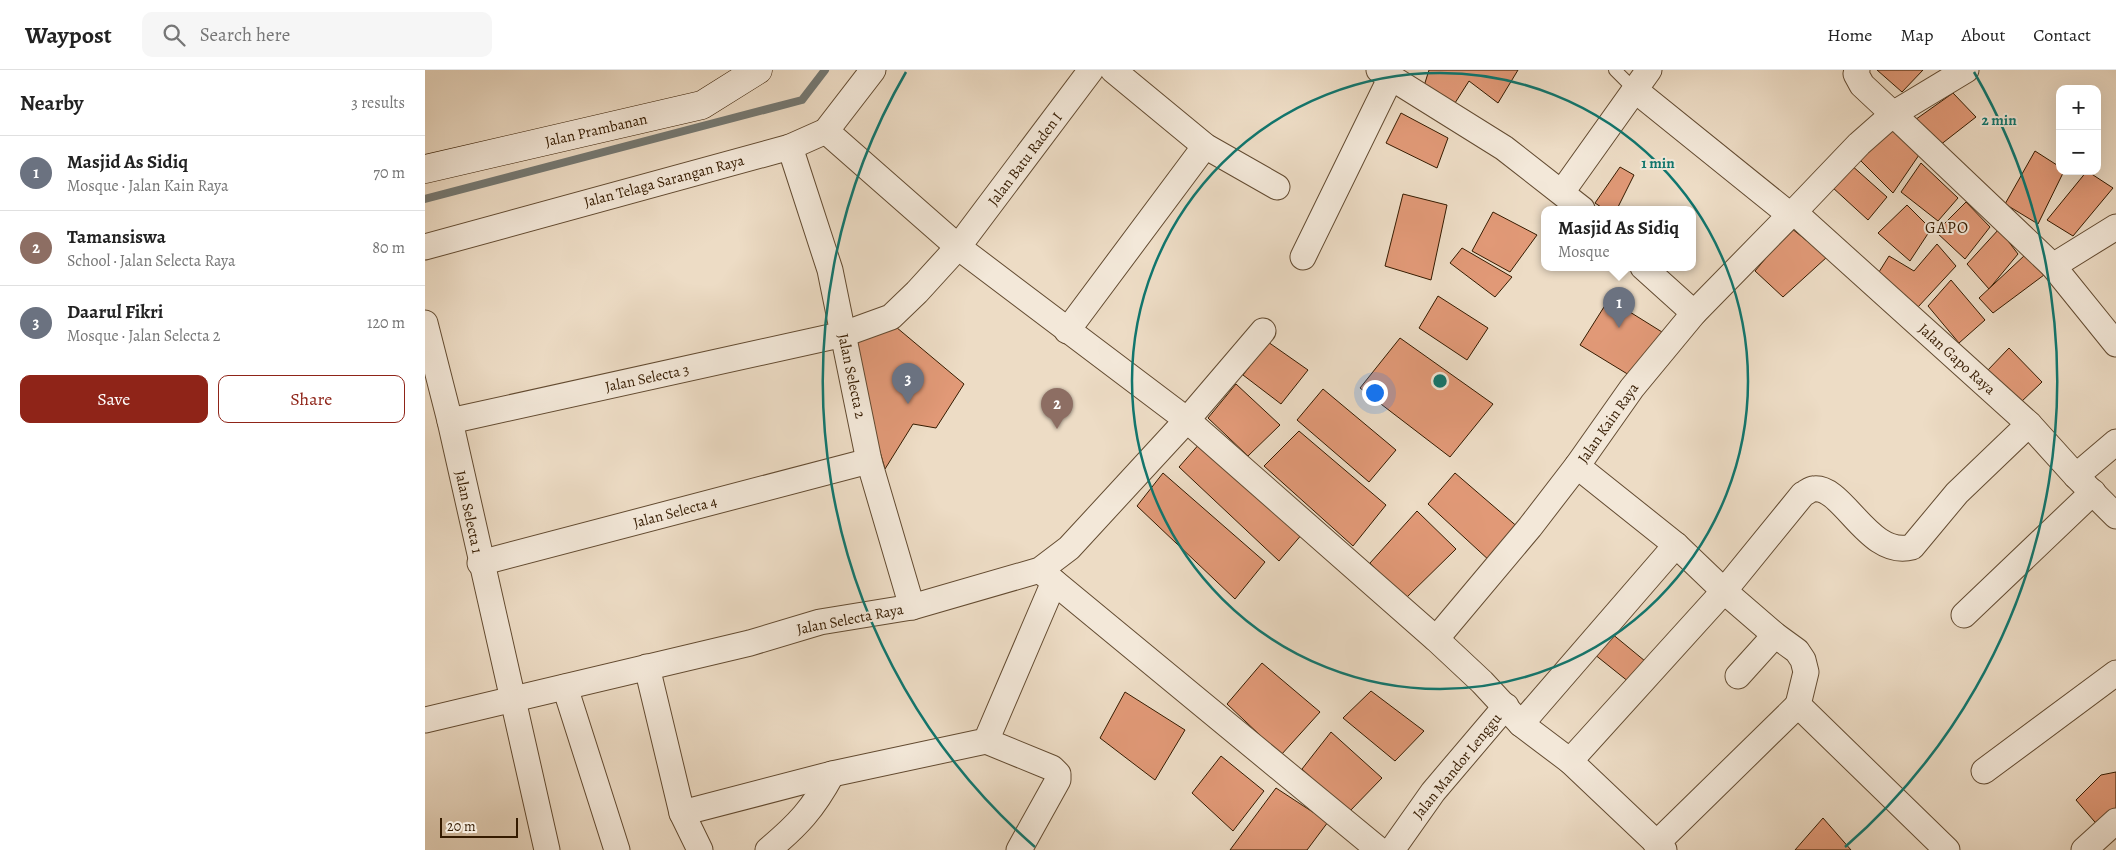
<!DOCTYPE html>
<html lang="en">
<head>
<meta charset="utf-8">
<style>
  body { margin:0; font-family:Alegreya,serif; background:#f6f6f6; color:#222 }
  .controls { position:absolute; right:15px; top:15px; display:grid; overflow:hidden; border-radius:10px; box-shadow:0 5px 20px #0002 }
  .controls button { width:45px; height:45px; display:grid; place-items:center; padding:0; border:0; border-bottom:1px solid #e0e0e0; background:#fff; color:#222; font:25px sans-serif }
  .scale { position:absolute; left:15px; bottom:12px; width:78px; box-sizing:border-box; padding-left:5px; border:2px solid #351b00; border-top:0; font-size:14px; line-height:18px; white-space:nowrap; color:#351b00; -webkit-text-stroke:4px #f3e8d9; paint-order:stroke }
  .you { position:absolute; left:949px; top:322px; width:18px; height:18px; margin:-12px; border:4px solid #fff; border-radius:50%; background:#1a73e8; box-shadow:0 0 0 8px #1a73e833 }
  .badge { display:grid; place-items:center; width:32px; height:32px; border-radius:50%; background:#8f2418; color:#fff; font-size:16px; font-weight:700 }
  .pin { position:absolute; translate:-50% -41px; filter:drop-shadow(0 1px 2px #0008) }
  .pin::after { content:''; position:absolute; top:26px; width:18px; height:15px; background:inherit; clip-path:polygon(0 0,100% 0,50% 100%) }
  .popup { position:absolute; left:1116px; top:136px; width:155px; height:65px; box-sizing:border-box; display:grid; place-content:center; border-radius:10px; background:#fff; filter:drop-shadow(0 1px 4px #0005); font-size:16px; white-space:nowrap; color:#767676 }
  .popup b { font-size:19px; color:#222 }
  .popup::after { content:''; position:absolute; left:50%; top:100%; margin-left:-10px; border:10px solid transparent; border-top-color:#fff }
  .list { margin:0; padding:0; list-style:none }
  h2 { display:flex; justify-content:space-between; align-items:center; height:65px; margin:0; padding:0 20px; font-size:21px }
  h2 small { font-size:16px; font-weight:400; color:#767676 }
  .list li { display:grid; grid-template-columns:32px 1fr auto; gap:15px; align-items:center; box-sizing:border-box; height:75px; padding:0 20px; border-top:1px solid #e0e0e0 }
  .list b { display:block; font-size:19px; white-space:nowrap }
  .list p { margin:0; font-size:16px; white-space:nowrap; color:#767676 }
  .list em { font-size:16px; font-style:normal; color:#767676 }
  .actions { display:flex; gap:10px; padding:15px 20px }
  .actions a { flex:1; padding:11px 0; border:1px solid #8f2418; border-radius:10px; text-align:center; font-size:18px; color:#8f2418 }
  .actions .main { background:#8f2418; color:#fff }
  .icon { flex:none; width:28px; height:28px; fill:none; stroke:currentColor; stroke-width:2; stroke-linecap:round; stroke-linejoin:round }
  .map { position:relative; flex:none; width:1691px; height:780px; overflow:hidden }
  header { display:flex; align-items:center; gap:30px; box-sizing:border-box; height:70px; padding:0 25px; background:#fff; border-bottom:1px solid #e0e0e0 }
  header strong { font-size:24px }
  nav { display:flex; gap:28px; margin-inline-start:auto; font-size:18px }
  .search { width:350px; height:45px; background:#f6f6f6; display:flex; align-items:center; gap:12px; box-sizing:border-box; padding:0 18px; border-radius:10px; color:#767676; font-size:19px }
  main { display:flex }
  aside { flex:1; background:#fff }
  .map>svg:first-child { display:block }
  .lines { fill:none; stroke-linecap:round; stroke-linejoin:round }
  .stream { stroke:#757973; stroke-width:8 }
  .building { fill:#e19977; stroke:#351b00 }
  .lane-casing { stroke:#634b31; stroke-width:14 }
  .street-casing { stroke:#634b31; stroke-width:27 }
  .secondary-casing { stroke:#351b00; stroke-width:29 }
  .lane { stroke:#f3e8d9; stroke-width:12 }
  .street { stroke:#f3e8d9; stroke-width:25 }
  .secondary { stroke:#f3e8d9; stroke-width:28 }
  .ring { fill:none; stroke:#0f766e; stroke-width:2.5 }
  .labels { text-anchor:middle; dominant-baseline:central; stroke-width:4; stroke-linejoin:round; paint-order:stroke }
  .street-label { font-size:15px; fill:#351b00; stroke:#f3e8d9 }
  .neighbourhood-label { font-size:16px; letter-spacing:1px; fill:#351b00; stroke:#f3e8d9 }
  .centre { fill:#0f766e; stroke:#f3e8d9; stroke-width:2.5 }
  .ring-label { font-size:15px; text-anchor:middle; font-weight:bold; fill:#0f766e; stroke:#f3e8d9; stroke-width:4; stroke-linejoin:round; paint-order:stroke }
</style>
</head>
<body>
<header>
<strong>Waypost</strong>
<div class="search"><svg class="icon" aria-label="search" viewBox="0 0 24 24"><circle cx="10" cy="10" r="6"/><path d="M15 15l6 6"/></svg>Search here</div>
<nav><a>Home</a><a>Map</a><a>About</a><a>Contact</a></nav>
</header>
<main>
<aside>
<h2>Nearby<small>3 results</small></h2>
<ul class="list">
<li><span class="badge" style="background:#6b7280">1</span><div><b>Masjid As Sidiq</b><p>Mosque · Jalan Kain Raya</p></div><em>70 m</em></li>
<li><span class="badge" style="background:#8d6e63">2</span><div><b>Tamansiswa</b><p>School · Jalan Selecta Raya</p></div><em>80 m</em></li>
<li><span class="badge" style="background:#6b7280">3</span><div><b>Daarul Fikri</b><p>Mosque · Jalan Selecta 2</p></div><em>120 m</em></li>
</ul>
<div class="actions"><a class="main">Save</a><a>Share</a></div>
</aside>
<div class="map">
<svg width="1691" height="780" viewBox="0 0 1691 780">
  <rect width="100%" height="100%" fill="#eddcc5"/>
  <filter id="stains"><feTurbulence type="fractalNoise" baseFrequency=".004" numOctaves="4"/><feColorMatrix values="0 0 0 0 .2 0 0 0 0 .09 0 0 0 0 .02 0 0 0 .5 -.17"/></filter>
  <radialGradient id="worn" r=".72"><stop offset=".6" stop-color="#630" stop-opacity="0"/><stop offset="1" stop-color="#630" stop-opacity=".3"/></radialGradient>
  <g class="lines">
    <path class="stream" d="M0,129L377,30L400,0"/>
  </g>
  <g class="building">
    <path d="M1004,0H1093L1073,33L1044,11L1030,33L999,16Z"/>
    <path d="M1452,0H1498L1477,22Z"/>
    <path d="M1528,23L1551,47L1510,79L1487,52Z"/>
    <path d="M976,43L1023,68L1012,98L961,73Z"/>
    <path d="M1467,58L1494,85L1468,123L1431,86Z"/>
    <path d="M1610,81L1635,97V101H1639L1613,154L1580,134Z"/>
    <path d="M1496,93L1533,128L1513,151L1476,122Z"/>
    <path d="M1425,94L1462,127L1443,150L1407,117Z"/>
    <path d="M1195,97L1209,105L1192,139H1179L1170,133Z"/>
    <path d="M1662,101L1688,118L1648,166L1622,150Z"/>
    <path d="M978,124L1022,135L1006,210L960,196Z"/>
    <path d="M1541,132L1565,157L1540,189L1511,162Z"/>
    <path d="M1482,135L1506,159L1485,191L1453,163Z"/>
    <path d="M1068,142L1112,165L1085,202L1047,181Z"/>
    <path d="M1366,158L1402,187L1358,227L1330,201Z"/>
    <path d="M1574,159L1593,184L1564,219L1542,194Z"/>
    <path d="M1512,174L1531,196L1493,237L1454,202L1464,186L1489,201Z"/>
    <path d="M1037,178L1087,207L1070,227L1025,193Z"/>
    <path d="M1600,185L1619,205L1568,243L1554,228Z"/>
    <path d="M1526,210L1560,250L1534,273L1503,236Z"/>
    <path d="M1013,226L1063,258L1042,290L994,258Z"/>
    <path d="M1184,229L1237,262L1209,308L1155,275Z"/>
    <path d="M471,257L539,314L511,358L488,354L460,399L429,292L424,268Z"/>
    <path d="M975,268L1068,334L1025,387L935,318Z"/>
    <path d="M843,272L883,300L856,334L818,305Z"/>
    <path d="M1584,278L1617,312L1595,333L1562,301Z"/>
    <path d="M811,314L855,355L823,386L783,348Z"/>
    <path d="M898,319L971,380L944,412L872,350Z"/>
    <path d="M874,361L961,435L928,476L839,396Z"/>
    <path d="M776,372L878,463L854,491L754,397Z"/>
    <path d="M738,403L840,492L810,529L712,436Z"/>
    <path d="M1030,403L1095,459L1066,492L1003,434Z"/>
    <path d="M992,441L1031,479L980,529L945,493Z"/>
    <path d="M1186,563L1220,591L1204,612L1169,584Z"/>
    <path d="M837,593L895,642L856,685L802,634Z"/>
    <path d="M946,621L999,661L970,691L918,648Z"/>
    <path d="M700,622L760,660L730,710L675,668Z"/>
    <path d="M906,662L957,708L923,743L877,699Z"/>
    <path d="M796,686L839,721L808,761L767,723Z"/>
    <path d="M1691,702V744L1675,758L1651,730L1676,705Z"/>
    <path d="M851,718L903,752L882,780H805Z"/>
    <path d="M1398,748L1426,780H1370Z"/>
  </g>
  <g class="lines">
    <g class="lane-casing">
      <path id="lane" d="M1190,0L1210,20"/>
    </g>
    <g class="street-casing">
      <g id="street">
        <path d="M688,0L780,76L852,117"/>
        <path d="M954,0L1079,78L1157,139"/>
        <path d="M1432,0L1431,4L1437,15L1468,44L1541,0"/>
        <path d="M1210,20L1365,145"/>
        <path d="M401,61L533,177L762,350L1011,569L1057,612L1096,654L1145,691L1239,780"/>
        <path d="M365,77L405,200L444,391L487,537"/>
        <path d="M1137,122L1224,0"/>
        <path d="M1369,142L1434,74L1468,44L1628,196L1691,157"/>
        <path d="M1365,145L1369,142L1604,354L1651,406L1691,446"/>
        <path d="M0,177L365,77L401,61L448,0"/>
        <path d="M878,187L965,9"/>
        <path d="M1628,196L1691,274"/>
        <path d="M1218,197L1269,243"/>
        <path d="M0,253L25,351L122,780"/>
        <path d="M642,261L780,76"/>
        <path d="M25,351L419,264L466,247L492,222L533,177L666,0"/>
        <path d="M1152,396L1251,475L1299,521L1350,565L1372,581L1378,590L1381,602L1373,635L1522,780"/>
        <path d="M1651,406L1691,372"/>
        <path d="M55,493L444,391"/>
        <path d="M617,502L954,780"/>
        <path d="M1539,545L1668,422"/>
        <path d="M1011,569L1105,457L1152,396L1207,318L1269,243L1365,145"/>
        <path d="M222,597L257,743L407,704L561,671L629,512"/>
        <path d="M1313,606L1350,565"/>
        <path d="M140,617L192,780"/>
        <path d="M0,650L325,573L395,552L487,537L615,500L644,478L762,350L838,261"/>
        <path d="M1096,654L1251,475"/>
        <path d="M561,671L627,698L633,704V710L594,780"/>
        <path d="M1145,691L1299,521L1378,424C1381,423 1385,419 1388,419C1418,414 1443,489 1487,477L1532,423L1604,354"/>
        <path d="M1559,701L1691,603"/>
        <path d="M257,743L275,780"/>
        <path d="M1231,774L1373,635"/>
        <path d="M343,780C373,755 388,739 407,704"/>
        <path d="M967,780L1008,722L1081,636"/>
        <path d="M1659,780L1691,751"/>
      </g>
    </g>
    <g class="secondary-casing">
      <path id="secondary" d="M0,99L277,35L333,0"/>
    </g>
    <use href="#lane" class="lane"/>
    <use href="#street" class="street"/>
    <use href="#secondary" class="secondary"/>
  </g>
  <g class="ring">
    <circle cx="1015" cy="311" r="308"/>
    <path d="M610 777A617 617 0 0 1 481 2M1549 2A617 617 0 0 1 1420 777"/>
  </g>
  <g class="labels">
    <g class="street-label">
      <text transform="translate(171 60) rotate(-13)">Jalan Prambanan</text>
      <text transform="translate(600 89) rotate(-53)">Jalan Batu Raden I</text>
      <text transform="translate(239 111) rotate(-15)">Jalan Telaga Sarangan Raya</text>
      <text transform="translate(1532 289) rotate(42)">Jalan Gapo Raya</text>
      <text transform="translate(427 306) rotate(78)">Jalan Selecta 2</text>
      <text transform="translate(222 308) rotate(-12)">Jalan Selecta 3</text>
      <text transform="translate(1183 353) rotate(-55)">Jalan Kain Raya</text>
      <text transform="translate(44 442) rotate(78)">Jalan Selecta 1</text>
      <text transform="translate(250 442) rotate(-15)">Jalan Selecta 4</text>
      <text transform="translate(425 549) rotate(-11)">Jalan Selecta Raya</text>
      <text transform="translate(1032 696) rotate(-51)">Jalan Mandor Lenggu</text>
    </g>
    <g class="neighbourhood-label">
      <text x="1522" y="158">GAPO</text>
    </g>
  </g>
  <circle cx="1015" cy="311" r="8" class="centre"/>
  <g class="ring-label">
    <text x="1574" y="55">2 min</text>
    <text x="1233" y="98">1 min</text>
  </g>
  <rect width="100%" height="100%" filter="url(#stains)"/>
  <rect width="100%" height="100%" fill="url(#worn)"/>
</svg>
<div class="controls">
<button>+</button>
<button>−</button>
</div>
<div class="scale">20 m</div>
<div class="you"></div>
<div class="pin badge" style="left:1194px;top:258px;background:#6b7280">1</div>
<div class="popup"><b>Masjid As Sidiq</b>Mosque</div>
<div class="pin badge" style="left:632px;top:359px;background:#8d6e63">2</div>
<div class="pin badge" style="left:483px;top:334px;background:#6b7280">3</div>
</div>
</main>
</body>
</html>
